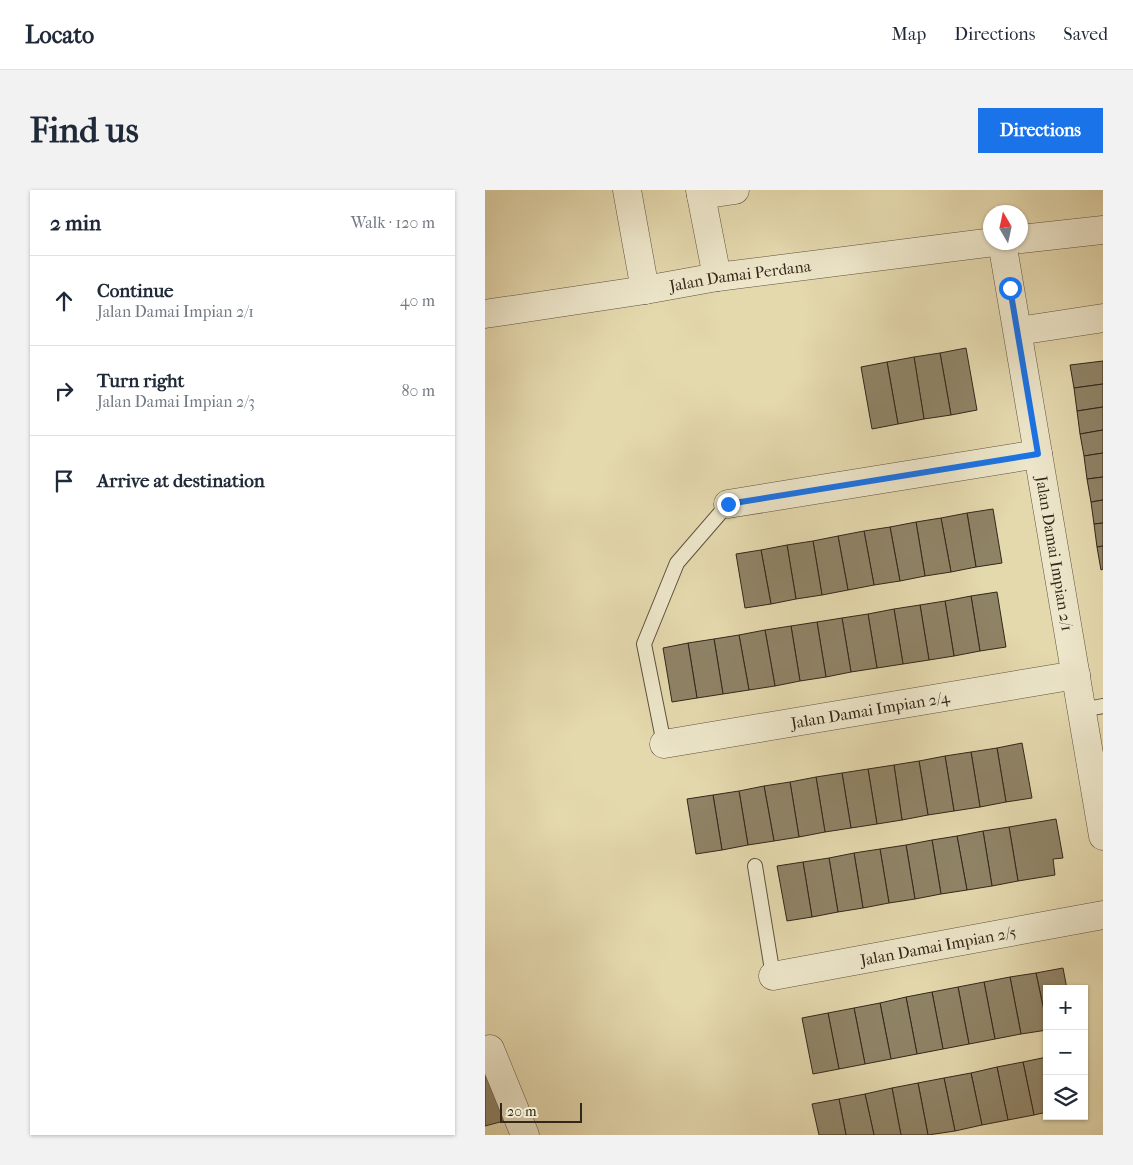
<!DOCTYPE html>
<html lang="en">
<head>
<meta charset="utf-8">
<style>
  body { margin:0; font-family:"IM FELL French Canon",serif; background:#f2f2f3; color:#1f2937 }
  .controls { position:absolute; right:15px; bottom:15px; display:grid; overflow:hidden; border-radius:0px; box-shadow:0 1px 4px #0004 }
  .controls button { width:45px; height:45px; display:grid; place-items:center; padding:0; border:0; border-bottom:1px solid #e0e1e3; background:#fff; color:#1f2937; font:25px sans-serif }
  .compass { position:absolute; left:498px; top:15px; width:45px; height:45px; border-radius:50%; background:#fff; box-shadow:0 1px 4px #0004; rotate:351deg }
  .scale { position:absolute; left:15px; bottom:12px; width:82px; box-sizing:border-box; padding-left:5px; border:2px solid #33261a; border-top:0; font-size:14px; line-height:18px; white-space:nowrap; color:#33261a; -webkit-text-stroke:4px #ede6ca; paint-order:stroke }
  .stop { position:absolute; width:15px; height:15px; margin:-11px; border:4px solid #1a73e8; border-radius:50%; background:#fff }
  .stop.end { background:#1a73e8; border-color:#fff; box-shadow:0 1px 5px #0008 }
  .list { margin:0; padding:0; list-style:none }
  h2 { display:flex; justify-content:space-between; align-items:center; height:65px; margin:0; padding:0 20px; font-size:21px }
  h2 small { font-size:16px; font-weight:400; color:#747a83 }
  .list li { display:grid; grid-template-columns:32px 1fr auto; gap:15px; align-items:center; box-sizing:border-box; height:90px; padding:0 20px; border-top:1px solid #e0e1e3 }
  .list b { display:block; font-size:19px; white-space:nowrap }
  .list p { margin:0; font-size:16px; white-space:nowrap; color:#747a83 }
  .list em { font-size:16px; font-style:normal; color:#747a83 }
  .icon { flex:none; width:28px; height:28px; fill:none; stroke:currentColor; stroke-width:2; stroke-linecap:round; stroke-linejoin:round }
  .map { position:relative; flex:none; width:618px; height:945px; overflow:hidden; border-radius:0px }
  header { display:flex; align-items:center; gap:30px; box-sizing:border-box; height:70px; padding:0 25px; background:#fff; border-bottom:1px solid #e0e1e3 }
  header strong { font-size:24px }
  nav { display:flex; gap:28px; margin-inline-start:auto; font-size:18px }
  .intro { display:flex; align-items:center; justify-content:space-between; box-sizing:border-box; height:120px; padding:0 30px }
  h1 { margin:0; font-size:35px }
  .button { padding:12px 22px; border-radius:0px; background:#1a73e8; color:#fff; font-size:18px; font-weight:700 }
  main { display:flex; gap:30px; padding:0 30px }
  aside { flex:1; background:#fff; border-radius:0px; box-shadow:0 1px 4px #0004 }
  .map>svg:first-child { display:block }
  .building { fill:#8f8366; stroke:#33261a }
  .lines { fill:none; stroke-linecap:round; stroke-linejoin:round }
  .service-casing { stroke:#5f523f; stroke-width:16 }
  .minor-casing { stroke:#5f523f; stroke-width:29 }
  .service { stroke:#ede6ca; stroke-width:14 }
  .minor { stroke:#ede6ca; stroke-width:28 }
  .route { stroke:#1a73e8; stroke-width:6 }
  .labels { text-anchor:middle; dominant-baseline:central; stroke-width:5; stroke-linejoin:round; paint-order:stroke }
  .street-label { font-size:16px; fill:#33261a; stroke:#ede6ca }
</style>
</head>
<body>
<header>
<strong>Locato</strong>
<nav><a>Map</a><a>Directions</a><a>Saved</a></nav>
</header>
<div class="intro"><h1>Find us</h1><a class="button">Directions</a></div>
<main>
<aside>
<h2>2 min<small>Walk · 120 m</small></h2>
<ul class="list">
<li><svg class="icon" aria-label="ahead" viewBox="0 0 24 24"><path d="M12 20V5M6 11l6-6 6 6"/></svg><div><b>Continue</b><p>Jalan Damai Impian 2/1</p></div><em>40 m</em></li>
<li><svg class="icon" aria-label="right" viewBox="0 0 24 24"><path d="M7 20v-9h11M14 6l5 5-5 5"/></svg><div><b>Turn right</b><p>Jalan Damai Impian 2/3</p></div><em>80 m</em></li>
<li><svg class="icon" aria-label="arrive" viewBox="0 0 24 24"><path d="M6 21V4h12l-3 4 3 4H6"/></svg><div><b>Arrive at destination</b></div></li>
</ul>
</aside>
<div class="map">
<svg width="618" height="945" viewBox="0 0 618 945">
  <rect width="100%" height="100%" fill="#e4d8ad"/>
  <filter id="stains"><feTurbulence type="fractalNoise" baseFrequency=".004" numOctaves="4"/><feColorMatrix values="0 0 0 0 .2 0 0 0 0 .09 0 0 0 0 .02 0 0 0 .5 -.17"/></filter>
  <radialGradient id="worn" r=".72"><stop offset=".6" stop-color="#630" stop-opacity="0"/><stop offset="1" stop-color="#630" stop-opacity=".3"/></radialGradient>
  <g class="building">
    <path d="M481,158L492,220L466,225L455,163Z"/>
    <path d="M455,163L466,225L439,229L429,167Z"/>
    <path d="M429,167L439,229L413,234L402,172Z"/>
    <path d="M618,171V194L589,198L585,175Z"/>
    <path d="M402,172L413,234L387,239L376,177Z"/>
    <path d="M618,194V217L592,221L589,198Z"/>
    <path d="M618,217V240L595,244L592,221Z"/>
    <path d="M618,240V263L599,266L595,244Z"/>
    <path d="M618,263V287L602,289L599,266Z"/>
    <path d="M618,287V310L606,312L602,289Z"/>
    <path d="M618,310V333L609,334L606,312Z"/>
    <path d="M508,319L517,373L491,377L482,323Z"/>
    <path d="M482,323L491,377L466,382L456,328Z"/>
    <path d="M456,328L466,382L440,386L431,332Z"/>
    <path d="M431,332L440,386L415,391L405,337Z"/>
    <path d="M618,333V356L612,357L609,334Z"/>
    <path d="M405,337L415,391L389,395L379,341Z"/>
    <path d="M379,341L389,395L363,400L353,346Z"/>
    <path d="M353,346L363,400L337,405L328,351Z"/>
    <path d="M328,351L337,405L311,409L302,355Z"/>
    <path d="M302,355L311,409L286,414L276,360Z"/>
    <path d="M618,356V379L616,380L612,357Z"/>
    <path d="M276,360L286,414L260,418L251,364Z"/>
    <path d="M512,402L521,457L495,461L486,406Z"/>
    <path d="M486,406L495,461L469,466L460,411Z"/>
    <path d="M460,411L469,466L444,470L435,415Z"/>
    <path d="M435,415L444,470L418,474L409,419Z"/>
    <path d="M409,419L418,474L392,478L383,424Z"/>
    <path d="M383,424L392,478L366,482L357,428Z"/>
    <path d="M357,428L366,482L341,487L332,432Z"/>
    <path d="M332,432L341,487L315,491L306,436Z"/>
    <path d="M306,436L315,491L290,496L280,440Z"/>
    <path d="M280,440L290,496L264,500L254,445Z"/>
    <path d="M254,445L264,500L238,504L229,449Z"/>
    <path d="M229,449L238,504L212,508L203,453Z"/>
    <path d="M203,453L212,508L187,512L178,458Z"/>
    <path d="M537,553L547,608L521,612L512,558Z"/>
    <path d="M512,558L521,612L495,617L486,562Z"/>
    <path d="M486,562L495,617L469,621L460,566Z"/>
    <path d="M460,566L469,621L443,625L434,571Z"/>
    <path d="M434,571L443,625L417,630L409,575Z"/>
    <path d="M409,575L417,630L392,634L383,579Z"/>
    <path d="M383,579L392,634L366,638L357,583Z"/>
    <path d="M357,583L366,638L340,642L331,587Z"/>
    <path d="M331,587L340,642L314,647L305,592Z"/>
    <path d="M305,592L314,647L289,651L279,596Z"/>
    <path d="M279,596L289,651L263,655L254,601Z"/>
    <path d="M254,601L263,655L237,660L228,605Z"/>
    <path d="M228,605L237,660L211,664L202,609Z"/>
    <path d="M571,629L578,668L568,669L570,685L533,691L524,637Z"/>
    <path d="M524,637L533,691L507,696L498,641Z"/>
    <path d="M498,641L507,696L482,700L472,646Z"/>
    <path d="M472,646L482,700L456,704L447,650Z"/>
    <path d="M447,650L456,704L430,709L421,655Z"/>
    <path d="M421,655L430,709L404,713L395,659Z"/>
    <path d="M395,659L404,713L378,718L369,663Z"/>
    <path d="M369,663L378,718L353,722L344,668Z"/>
    <path d="M344,668L353,722L327,727L318,672Z"/>
    <path d="M318,672L327,727L302,731L292,676Z"/>
    <path d="M578,778L582,799H562V835L551,783Z"/>
    <path d="M551,783L562,835V840L536,844L525,787Z"/>
    <path d="M525,787L536,844L510,849L499,792Z"/>
    <path d="M499,792L510,849L484,854L473,797Z"/>
    <path d="M473,797L484,854L458,859L447,802Z"/>
    <path d="M447,802L458,859L432,864L421,807Z"/>
    <path d="M421,807L432,864L406,869L395,813Z"/>
    <path d="M395,813L406,869L380,874L369,818Z"/>
    <path d="M369,818L380,874L354,879L343,823Z"/>
    <path d="M343,823L354,879L328,884L317,828Z"/>
    <path d="M562,867V922L549,925L538,872Z"/>
    <path d="M538,872L549,925L523,930L512,877Z"/>
    <path d="M512,877L523,930L497,935L486,883Z"/>
    <path d="M6,882L19,931L0,936V884Z"/>
    <path d="M486,883L497,935L470,941L459,888Z"/>
    <path d="M459,888L470,941L443,945L433,893Z"/>
    <path d="M433,893L443,945H416L407,898Z"/>
    <path d="M407,898L416,945H389L380,904Z"/>
    <path d="M380,904L389,945H361L354,909Z"/>
    <path d="M354,909L361,945H334L327,914Z"/>
  </g>
  <g class="lines">
    <g class="service-casing">
      <g id="service">
        <path d="M597,520L618,516"/>
        <path d="M179,554L159,454L192,373L243,314"/>
        <path d="M270,676L288,786"/>
      </g>
    </g>
    <g class="minor-casing">
      <g id="minor">
        <path d="M142,0L160,100"/>
        <path d="M215,0L232,87"/>
        <path d="M216,5L250,0"/>
        <path d="M536,49L618,40"/>
        <path id="s1" d="M517,52L618,646"/>
        <path id="s2" d="M0,124L160,100L232,87L509,52"/>
        <path d="M533,141L618,128"/>
        <path d="M243,314L553,264"/>
        <path id="s3" d="M179,554L591,485"/>
        <path id="s4" d="M288,786L618,725"/>
        <path d="M0,860L5,859L40,945"/>
      </g>
    </g>
    <use href="#service" class="service"/>
    <use href="#minor" class="minor"/>
  </g>
  <g class="lines">
    <path class="route" d="M243,314L553,264L525,98"/>
  </g>
  <g class="labels">
    <g class="street-label">
      <text stroke="none"><textPath href="#s2" startOffset="258">Jalan Damai Perdana</textPath></text>
      <text stroke="none"><textPath href="#s1" startOffset="316">Jalan Damai Impian 2/1</textPath></text>
      <text stroke="none"><textPath href="#s3" startOffset="209">Jalan Damai Impian 2/4</textPath></text>
      <text stroke="none"><textPath href="#s4" startOffset="168">Jalan Damai Impian 2/5</textPath></text>
    </g>
  </g>
  <rect width="100%" height="100%" filter="url(#stains)"/>
  <rect width="100%" height="100%" fill="url(#worn)"/>
</svg>
<div class="controls">
<button>+</button>
<button>−</button>
<button><svg class="icon" aria-label="layers" viewBox="0 0 24 24"><path d="M12 4l9 5-9 5-9-5zM3 14l9 5 9-5"/></svg></button>
</div>
<svg class="compass" viewBox="-18 -18 36 36"><path d="M0-13l5 13h-10z" fill="#e53935"/><path d="M0 13l5-13h-10z" fill="#747a83"/></svg>
<div class="scale">20 m</div>
<div class="stop" style="left:525px;top:98px"></div>
<div class="stop end" style="left:243px;top:314px"></div>
</div>
</main>
</body>
</html>
